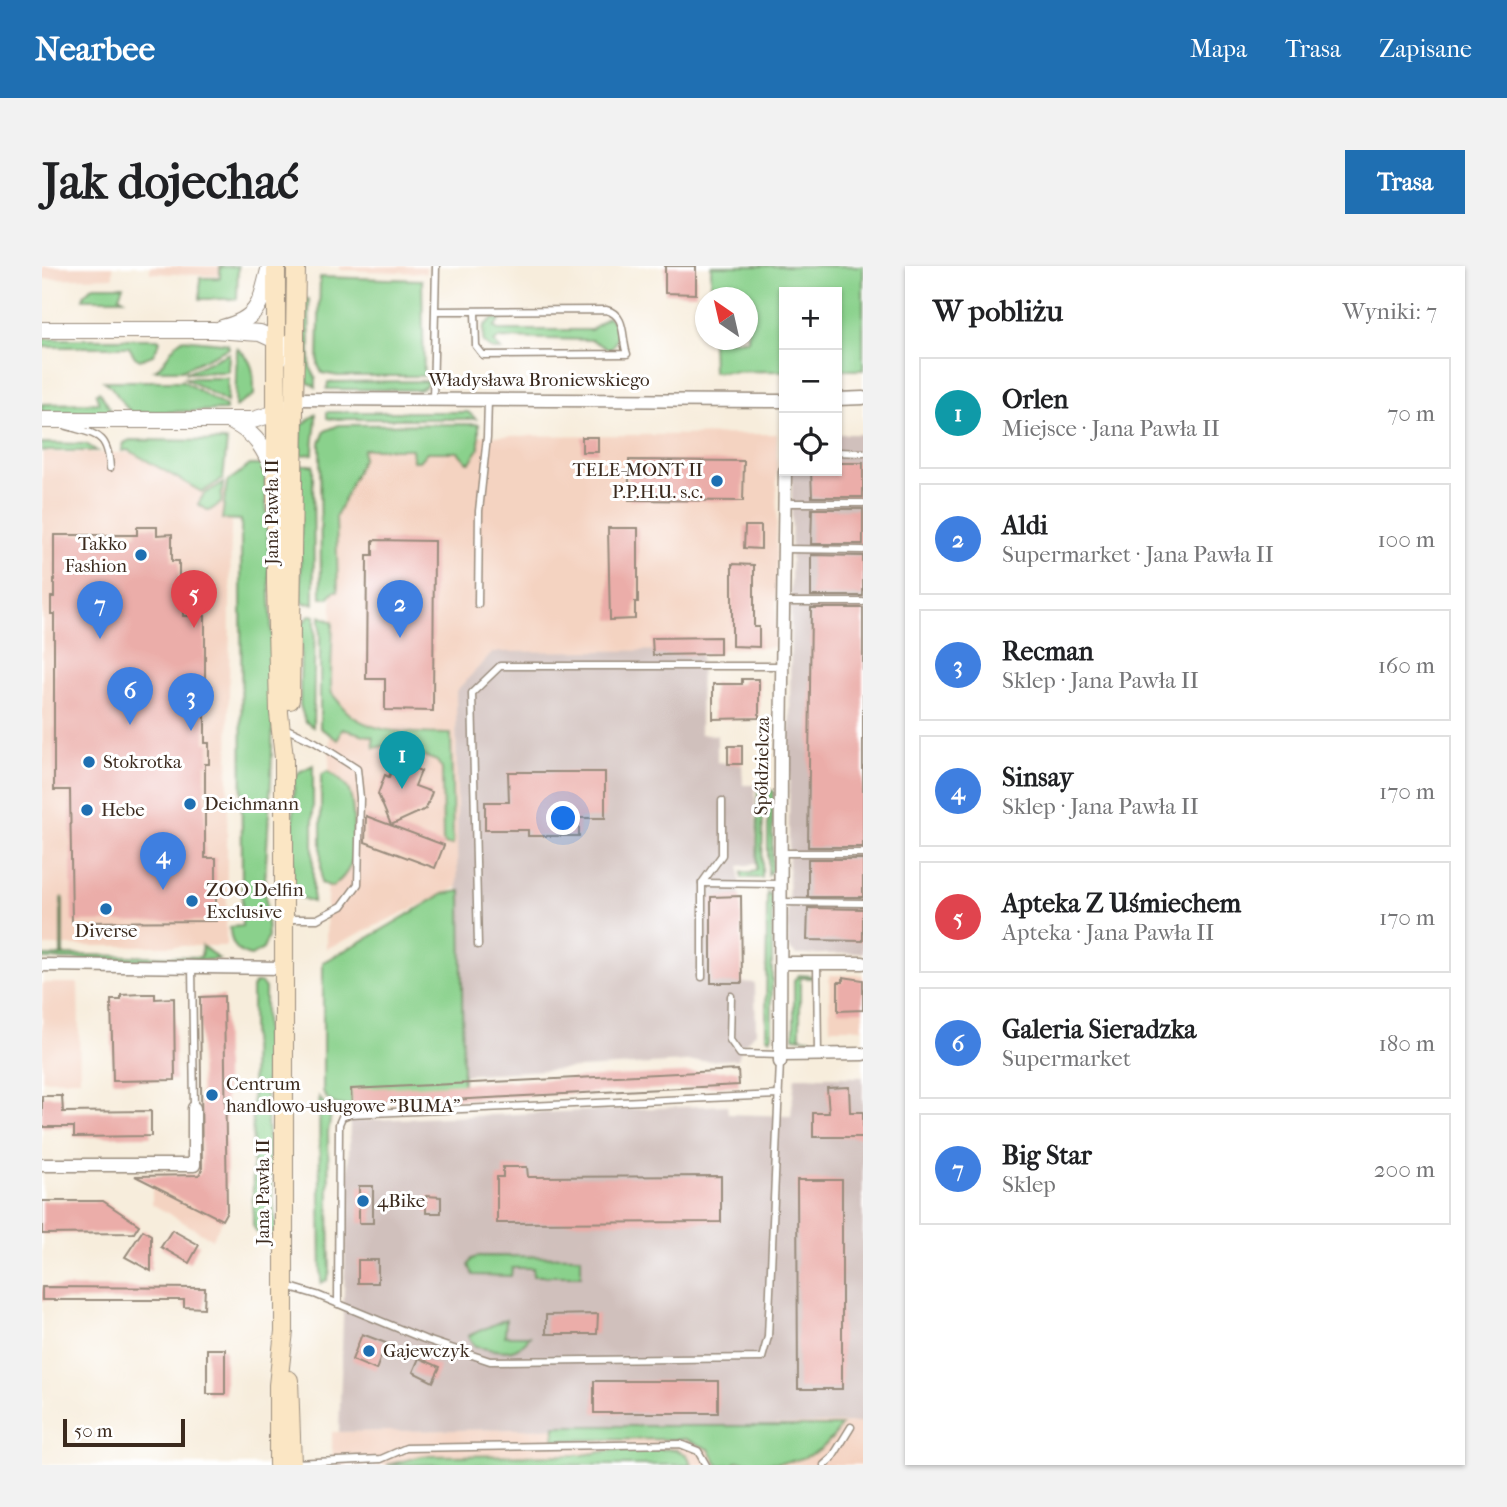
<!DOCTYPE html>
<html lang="pl">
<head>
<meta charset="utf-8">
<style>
  body { margin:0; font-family:"IM FELL French Canon",serif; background:#f2f2f2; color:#202124 }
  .controls { position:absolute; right:21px; top:21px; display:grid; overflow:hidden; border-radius:0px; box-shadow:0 2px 5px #0004 }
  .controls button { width:63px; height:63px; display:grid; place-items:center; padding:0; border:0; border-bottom:2px solid #e0e0e0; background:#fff; color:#202124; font:35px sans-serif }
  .compass { position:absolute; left:653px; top:21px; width:63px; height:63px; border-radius:50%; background:#fff; box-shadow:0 2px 5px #0004; rotate:326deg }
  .scale { position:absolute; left:21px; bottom:18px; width:122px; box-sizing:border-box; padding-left:7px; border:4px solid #3b2a1e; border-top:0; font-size:19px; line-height:24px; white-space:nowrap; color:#3b2a1e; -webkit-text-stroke:5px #fff; paint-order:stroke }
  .you { position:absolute; left:522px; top:553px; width:24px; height:24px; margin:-18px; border:5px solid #fff; border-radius:50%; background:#1a73e8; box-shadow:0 0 0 10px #1a73e833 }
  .badge { display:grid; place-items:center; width:46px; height:46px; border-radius:50%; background:#1f6fb2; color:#fff; font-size:23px; font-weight:700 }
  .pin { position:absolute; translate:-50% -58px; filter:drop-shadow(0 2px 4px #0008) }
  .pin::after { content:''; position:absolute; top:37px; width:24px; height:21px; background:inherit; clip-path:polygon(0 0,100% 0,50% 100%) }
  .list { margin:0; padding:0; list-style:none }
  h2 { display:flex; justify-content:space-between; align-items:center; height:91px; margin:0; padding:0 28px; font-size:30px }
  h2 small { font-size:23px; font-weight:400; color:#757577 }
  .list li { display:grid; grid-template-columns:46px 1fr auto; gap:21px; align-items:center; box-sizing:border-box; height:112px; margin:0 14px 14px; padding:0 14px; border:2px solid #e0e0e0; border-radius:0px }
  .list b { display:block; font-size:26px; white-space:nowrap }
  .list p { margin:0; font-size:23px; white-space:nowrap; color:#757577 }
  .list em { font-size:23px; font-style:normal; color:#757577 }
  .icon { flex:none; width:38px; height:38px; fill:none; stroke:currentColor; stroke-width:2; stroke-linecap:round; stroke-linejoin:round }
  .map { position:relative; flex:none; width:821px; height:1199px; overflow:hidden; border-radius:0px }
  header { display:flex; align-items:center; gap:42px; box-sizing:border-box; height:98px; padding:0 35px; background:#1f6fb2; color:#fff }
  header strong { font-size:33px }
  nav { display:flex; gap:38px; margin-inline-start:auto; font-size:24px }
  .intro { display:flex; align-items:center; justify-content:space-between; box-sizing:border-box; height:168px; padding:0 42px }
  h1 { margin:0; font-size:49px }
  .button { padding:18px 32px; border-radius:0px; background:#1f6fb2; color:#fff; font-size:24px; font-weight:700 }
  main { display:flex; gap:42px; padding:0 42px }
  aside { flex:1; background:#fff; border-radius:0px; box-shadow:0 2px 5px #0004 }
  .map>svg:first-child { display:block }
  .built { fill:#f4d3c1 }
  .industrial { fill:#d0c0bc }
  .green { fill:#8ad18c; stroke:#627e55; stroke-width:2 }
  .building { fill:#ebada9 }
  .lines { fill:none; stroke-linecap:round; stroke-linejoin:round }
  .service-casing { stroke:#998c7d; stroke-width:9 }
  .minor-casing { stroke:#998c7d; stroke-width:15 }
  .tertiary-casing { stroke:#998c7d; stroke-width:18 }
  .secondary-casing { stroke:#998c7d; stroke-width:20 }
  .service { stroke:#fff; stroke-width:6 }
  .minor { stroke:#fff; stroke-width:12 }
  .tertiary { stroke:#fff; stroke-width:16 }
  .secondary { stroke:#fbe6c4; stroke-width:18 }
  .poi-dot { fill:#1f6fb2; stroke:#fff; stroke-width:2.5 }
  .labels { text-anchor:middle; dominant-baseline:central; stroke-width:6; stroke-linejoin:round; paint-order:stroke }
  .street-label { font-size:19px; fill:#3b2a1e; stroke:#fff }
  .poi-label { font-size:19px; fill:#3b2a1e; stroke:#fff; text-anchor:start }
</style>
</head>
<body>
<header>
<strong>Nearbee</strong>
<nav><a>Mapa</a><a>Trasa</a><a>Zapisane</a></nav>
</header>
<div class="intro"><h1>Jak dojechać</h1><a class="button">Trasa</a></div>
<main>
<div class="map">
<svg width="821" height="1199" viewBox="0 0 821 1199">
  <rect width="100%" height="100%" fill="#fff"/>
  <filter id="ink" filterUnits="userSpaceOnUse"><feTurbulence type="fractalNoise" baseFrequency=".0143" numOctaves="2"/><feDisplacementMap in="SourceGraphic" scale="14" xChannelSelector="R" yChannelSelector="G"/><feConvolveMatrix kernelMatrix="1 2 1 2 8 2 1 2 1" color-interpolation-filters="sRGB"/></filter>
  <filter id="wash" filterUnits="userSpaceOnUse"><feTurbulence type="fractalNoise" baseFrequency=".00686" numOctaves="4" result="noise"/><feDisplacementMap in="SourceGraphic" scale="28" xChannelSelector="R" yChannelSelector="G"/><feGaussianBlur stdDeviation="1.57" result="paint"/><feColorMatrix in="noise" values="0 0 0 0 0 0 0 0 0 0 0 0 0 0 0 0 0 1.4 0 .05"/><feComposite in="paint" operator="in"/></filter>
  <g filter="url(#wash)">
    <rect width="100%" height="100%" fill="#f7eddc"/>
    <g class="built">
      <path d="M0,0H71V11L0,13Z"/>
      <path d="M108,0H185L184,10L108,7Z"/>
      <path d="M298,0H384V7L298,4Z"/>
      <path d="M293,166L454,170L735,168L734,378L733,381L659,384L414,425L416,621L284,683Z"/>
      <path d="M0,187H108L193,230L189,263L184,680H0Z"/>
      <path d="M787,709H821V762H788Z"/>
      <path d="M0,717H36L38,813L0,814Z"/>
      <path d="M182,730L185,945L170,973L110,938V911L157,909L158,731Z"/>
      <path d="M821,1157V1199H290V1166Z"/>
    </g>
    <g class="industrial">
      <path d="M795,168H821V687L754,689L746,681L750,205H795Z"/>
      <path d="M659,384L658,468L675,469V496L700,499L701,519H713L714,598L697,600L700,716L713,717L714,766L700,780L696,793L417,809L414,425L451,386Z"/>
      <path d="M753,811H821V1157L297,1166L308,855L685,839L686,848L749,850Z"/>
    </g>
    <g class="green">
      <path d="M196,0L195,33H158V12H178V1Z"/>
      <path d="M669,0H821V104H795V26H742V105L671,106L670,74H706V32L669,31Z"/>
      <path d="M278,11L380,14L382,110H296L280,107L276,99Z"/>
      <path d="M52,20H81L77,30L82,33H41L43,27Z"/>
      <path d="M258,33H267L268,101L274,112V121L264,115L260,108Z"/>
      <path d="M566,51C579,60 578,73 568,84L550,74L457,72L452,77L459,84H451L441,76L442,60L450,53H459L452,61L456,64H549Z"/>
      <path d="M0,73H116L118,75L111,89L98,94L93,91L87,81H0Z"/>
      <path d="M140,73L181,77L186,78L187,82L140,104H113C125,97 127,81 140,73Z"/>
      <path d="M195,82C213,95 212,109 212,129L193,141Z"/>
      <path d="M187,87L186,106L143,107Z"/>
      <path d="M143,112H186L185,136Z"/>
      <path d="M62,115H141L184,141V144L91,147C78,139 75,123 62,115Z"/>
      <path d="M386,115L383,121L377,124L285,123L286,116Z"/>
      <path d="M57,125L69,144L67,147H0V138L57,137L54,128Z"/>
      <path d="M285,146H426L434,153H290L285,152Z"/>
      <path d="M274,148C274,162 271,173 271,188L258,189L260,159Z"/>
      <path d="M437,158V183L428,196H425L416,186H385L377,195H371L370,183H321L320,194L294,251L296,325H292L286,332H279L278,177L283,165L297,159Z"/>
      <path d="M88,174L185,175L181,213L160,226L86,184L80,185L82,177Z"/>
      <path d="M0,177L44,178L55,185H0Z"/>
      <path d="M208,199H221L223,209L232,419L229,513L223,615L226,671L221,683L209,690C193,687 188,676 188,661L200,660L199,254L180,253L185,216Z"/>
      <path d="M258,199H271L272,338L262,337L259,334Z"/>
      <path d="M181,217L179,237L167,245L156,238L162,228Z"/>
      <path d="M268,349L273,350L271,461L263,455L258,439L259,359Z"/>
      <path d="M278,350L291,356C291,369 287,419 290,428C291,429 297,436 297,436C319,470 373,467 409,468L411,579H403L401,575L400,503L395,495L350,478L332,482L331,471L300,463L296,474L278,462Z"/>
      <path d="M271,499V636L257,631L250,616L252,514L257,506Z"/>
      <path d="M286,505C293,510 301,515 306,523C313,536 313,587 308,600C304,609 297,616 290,621L279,617V509Z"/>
      <path d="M716,524H720L721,534L720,612H700V606L709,607L715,604Z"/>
      <path d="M726,524L731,525L730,604L726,609Z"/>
      <path d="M419,625L421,819L310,826L311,840C298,840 285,839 281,825V696L326,672L401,628Z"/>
      <path d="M725,626L730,631V769L728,773L724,770Z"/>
      <path d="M21,631V689L159,691L160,680L177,693L150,695L0,693V690H19V632Z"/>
      <path d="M757,709L770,710V712H758V771L770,773L752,771V714Z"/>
      <path d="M213,717H219L223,722C223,802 224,882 234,962L230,968L222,970L215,967L211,959L210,722Z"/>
      <path d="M277,831C291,848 290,846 286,866L288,1006L285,1014L279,1017Z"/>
      <path d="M437,990L539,991V1010H491V1002H470L469,1010L431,1009L427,999L430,993Z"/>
      <path d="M464,1053L463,1070H488C473,1092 456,1084 433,1081L426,1070Z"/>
      <path d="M513,1160H799C774,1199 742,1199 695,1195L690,1199H676L667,1183L644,1173L512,1174Z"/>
      <path d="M633,1183L645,1189L650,1199H345L380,1190L540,1189L573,1184Z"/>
    </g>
    <g id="blocks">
      <g class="building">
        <path d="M623,0H654V28L623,27Z"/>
        <rect x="540" y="171" width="16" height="15"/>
        <path d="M587,194L702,195L701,235L587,234Z"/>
        <path d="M795,197H821V231H770L769,205H795Z"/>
        <path d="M770,243H821V278H769Z"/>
        <path d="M703,260H719V283L702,282Z"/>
        <path d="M95,261H115V269L130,268V295H137V329H141V350H163V477H167V498H163V592H174V655L30,656L28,524H12V348H9V331H12V269H95Z"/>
        <path d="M566,262H596V336H593V353L568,354Z"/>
        <path d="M331,274L392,275L391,445L343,444V413H324L325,289H331Z"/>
        <path d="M769,289L821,290V330H769Z"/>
        <path d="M690,298L712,299V361H717V381L690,380Z"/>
        <path d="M769,342H821V581H766Z"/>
        <path d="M678,371V388L611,389L610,372Z"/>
        <path d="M700,413H717V452L671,453V418H700Z"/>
        <rect x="686" y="480" width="14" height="18"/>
        <path d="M353,495L379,505L373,520L390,526L384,543L349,559L336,528L343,509L347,511Z"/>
        <path d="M466,506H563V552H537V570H486V564H443V536H467Z"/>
        <path d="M324,550L402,579L393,602L323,576Z"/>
        <rect x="766" y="593" width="55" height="38"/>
        <path d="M699,630L700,717H669V631Z"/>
        <path d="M766,642L821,643V675L765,674Z"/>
        <path d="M801,711L821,714V744L796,745V716H801Z"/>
        <path d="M101,728H113V733L132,732L133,814L71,815L69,734H79V729Z"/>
        <path d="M182,730L185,945L180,954L93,910L157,909L160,903L158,731Z"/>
        <path d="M696,804L697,819L310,839L309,823Z"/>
        <path d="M807,821L808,846H821V871H771V847H787L785,822Z"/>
        <path d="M0,830H20L21,846L109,845V870L32,871V861H0Z"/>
        <path d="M461,901H485L486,911L679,910V956L455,957V911H461Z"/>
        <path d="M755,914H800V1123H756Z"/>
        <rect x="317" y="920" width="14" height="37"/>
        <path d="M384,930L399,931V947H384Z"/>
        <path d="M0,935H61L97,959L92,967L0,968Z"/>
        <path d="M101,964L109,969V1005L83,991Z"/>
        <path d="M130,964L157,979L147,997L119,981Z"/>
        <rect x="316" y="994" width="20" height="23"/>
        <path d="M0,1021L163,1022L162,1042L142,1041V1034H0Z"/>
        <path d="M556,1048L555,1068H504V1049Z"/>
        <path d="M320,1068L344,1077L334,1104L310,1094Z"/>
        <rect x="165" y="1083" width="18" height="45"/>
        <path d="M377,1092L398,1101L391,1116L371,1106Z"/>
        <rect x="552" y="1115" width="124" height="32"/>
      </g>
    </g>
  </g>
  <g filter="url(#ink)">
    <use href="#blocks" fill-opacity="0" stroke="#998c7d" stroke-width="2"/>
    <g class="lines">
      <g class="service-casing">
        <g id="service">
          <path d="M394,45L564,44C585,49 579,72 585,88L441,89L434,80L433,46"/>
          <path d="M391,133L394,0"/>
          <path d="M25,160C55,169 66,167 68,202"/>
          <path d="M795,186L821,187"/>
          <path d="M743,237H821"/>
          <path d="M742,283L821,284"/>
          <path d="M742,336H821"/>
          <path d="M436,338L437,245L445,171L446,134"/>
          <path d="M739,587H821"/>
          <path d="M660,617L739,618"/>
          <path d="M739,636L821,637"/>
          <path d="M244,653H275L300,640L316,618L318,532L315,503L273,476L247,464"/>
          <path d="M436,679L430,427L458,400H741"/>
          <path d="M775,696L776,789"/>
          <path d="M150,700L152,842"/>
          <path d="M660,711V617L680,589V535"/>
          <path d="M689,730L688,774L698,788L738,789"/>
          <path d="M245,1020L275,1029L382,1073L448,1095L720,1092L726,1071L738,796"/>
          <path d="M296,1038L297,858L300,851L307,848L737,829"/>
          <path d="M252,1197L339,1193L364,1182L638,1178L656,1185L664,1199"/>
          <path d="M782,1199L790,1192L809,1161"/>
        </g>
      </g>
      <g class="minor-casing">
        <g id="minor">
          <path d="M252,133L742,135"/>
          <path d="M795,133L821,132"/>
          <path d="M739,697H821"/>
          <path d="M0,699L242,702"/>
          <path d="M738,789L821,788"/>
          <path d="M738,796L739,487L743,205"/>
          <path d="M0,899H152V842"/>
        </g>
      </g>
      <g class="tertiary-casing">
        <g id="tertiary">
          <path d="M180,62C219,53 219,34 228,0"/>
          <path d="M0,64H171L218,67L242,78L253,98"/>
          <path d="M0,154H211L234,147L242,141"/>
          <path d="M190,156C215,168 224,185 233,210"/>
        </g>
      </g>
      <g class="secondary-casing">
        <g id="secondary">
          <path d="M234,0V317L237,447L242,492V1065L236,1119V1199"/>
          <path d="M248,434L254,0"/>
          <path d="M247,1114L250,1199"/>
        </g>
      </g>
      <use href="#service" class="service"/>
      <use href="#minor" class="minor"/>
      <use href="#tertiary" class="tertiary"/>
      <use href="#secondary" class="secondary"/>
    </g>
  </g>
  <g class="poi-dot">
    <circle cx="675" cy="215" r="7"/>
    <circle cx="99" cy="289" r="7"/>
    <circle cx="47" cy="496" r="7"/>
    <circle cx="148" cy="538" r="7"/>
    <circle cx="45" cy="544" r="7"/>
    <circle cx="150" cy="635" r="7"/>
    <circle cx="64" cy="643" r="7"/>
    <circle cx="170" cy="829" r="7"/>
    <circle cx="321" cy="935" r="7"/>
    <circle cx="327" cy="1085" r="7"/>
  </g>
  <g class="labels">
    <g class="street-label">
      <text x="497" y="114">Władysława Broniewskiego</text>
      <text transform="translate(230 246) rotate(-90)">Jana Pawła II</text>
      <text transform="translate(720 500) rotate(-89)">Spółdzielcza</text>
      <text transform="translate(221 926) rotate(-90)">Jana Pawła II</text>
    </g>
    <g class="poi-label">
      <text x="661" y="204" text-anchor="end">TELE-MONT II<tspan x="661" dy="22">P.P.H.U. s.c.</tspan></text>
      <text x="85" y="278" text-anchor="end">Takko<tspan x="85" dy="22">Fashion</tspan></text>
      <text x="61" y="496">Stokrotka</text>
      <text x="162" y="538">Deichmann</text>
      <text x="59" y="544">Hebe</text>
      <text x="164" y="624">ZOO Delfin<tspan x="164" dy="22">Exclusive</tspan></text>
      <text x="64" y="665" text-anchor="middle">Diverse</text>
      <text x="184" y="818">Centrum<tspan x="184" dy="22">handlowo-usługowe "BUMA"</tspan></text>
      <text x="335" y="935">4Bike</text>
      <text x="341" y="1085">Gajewczyk</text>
    </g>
  </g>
</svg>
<div class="controls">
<button>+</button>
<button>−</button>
<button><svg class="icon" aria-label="locate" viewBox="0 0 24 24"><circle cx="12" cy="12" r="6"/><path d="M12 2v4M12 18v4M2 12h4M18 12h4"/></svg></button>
</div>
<svg class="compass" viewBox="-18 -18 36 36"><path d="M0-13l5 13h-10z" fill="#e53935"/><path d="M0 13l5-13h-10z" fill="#757577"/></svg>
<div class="scale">50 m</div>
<div class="you"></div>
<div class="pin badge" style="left:360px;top:523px;background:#0f9aa8">1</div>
<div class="pin badge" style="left:358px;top:372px;background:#3f7fe0">2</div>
<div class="pin badge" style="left:149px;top:465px;background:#3f7fe0">3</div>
<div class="pin badge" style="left:121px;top:624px;background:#3f7fe0">4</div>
<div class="pin badge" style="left:152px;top:362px;background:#e0444e">5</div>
<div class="pin badge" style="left:88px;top:459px;background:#3f7fe0">6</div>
<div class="pin badge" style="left:58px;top:373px;background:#3f7fe0">7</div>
</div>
<aside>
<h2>W pobliżu<small>Wyniki: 7</small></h2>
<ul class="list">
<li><span class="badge" style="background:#0f9aa8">1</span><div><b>Orlen</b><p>Miejsce · Jana Pawła II</p></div><em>70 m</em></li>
<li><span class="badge" style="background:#3f7fe0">2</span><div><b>Aldi</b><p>Supermarket · Jana Pawła II</p></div><em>100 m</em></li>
<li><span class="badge" style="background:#3f7fe0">3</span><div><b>Recman</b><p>Sklep · Jana Pawła II</p></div><em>160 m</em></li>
<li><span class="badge" style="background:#3f7fe0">4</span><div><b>Sinsay</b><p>Sklep · Jana Pawła II</p></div><em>170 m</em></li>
<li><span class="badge" style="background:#e0444e">5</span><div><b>Apteka Z Uśmiechem</b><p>Apteka · Jana Pawła II</p></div><em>170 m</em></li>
<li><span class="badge" style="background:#3f7fe0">6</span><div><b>Galeria Sieradzka</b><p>Supermarket</p></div><em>180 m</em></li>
<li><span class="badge" style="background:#3f7fe0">7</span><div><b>Big Star</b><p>Sklep</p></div><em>200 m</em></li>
</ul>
</aside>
</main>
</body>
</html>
